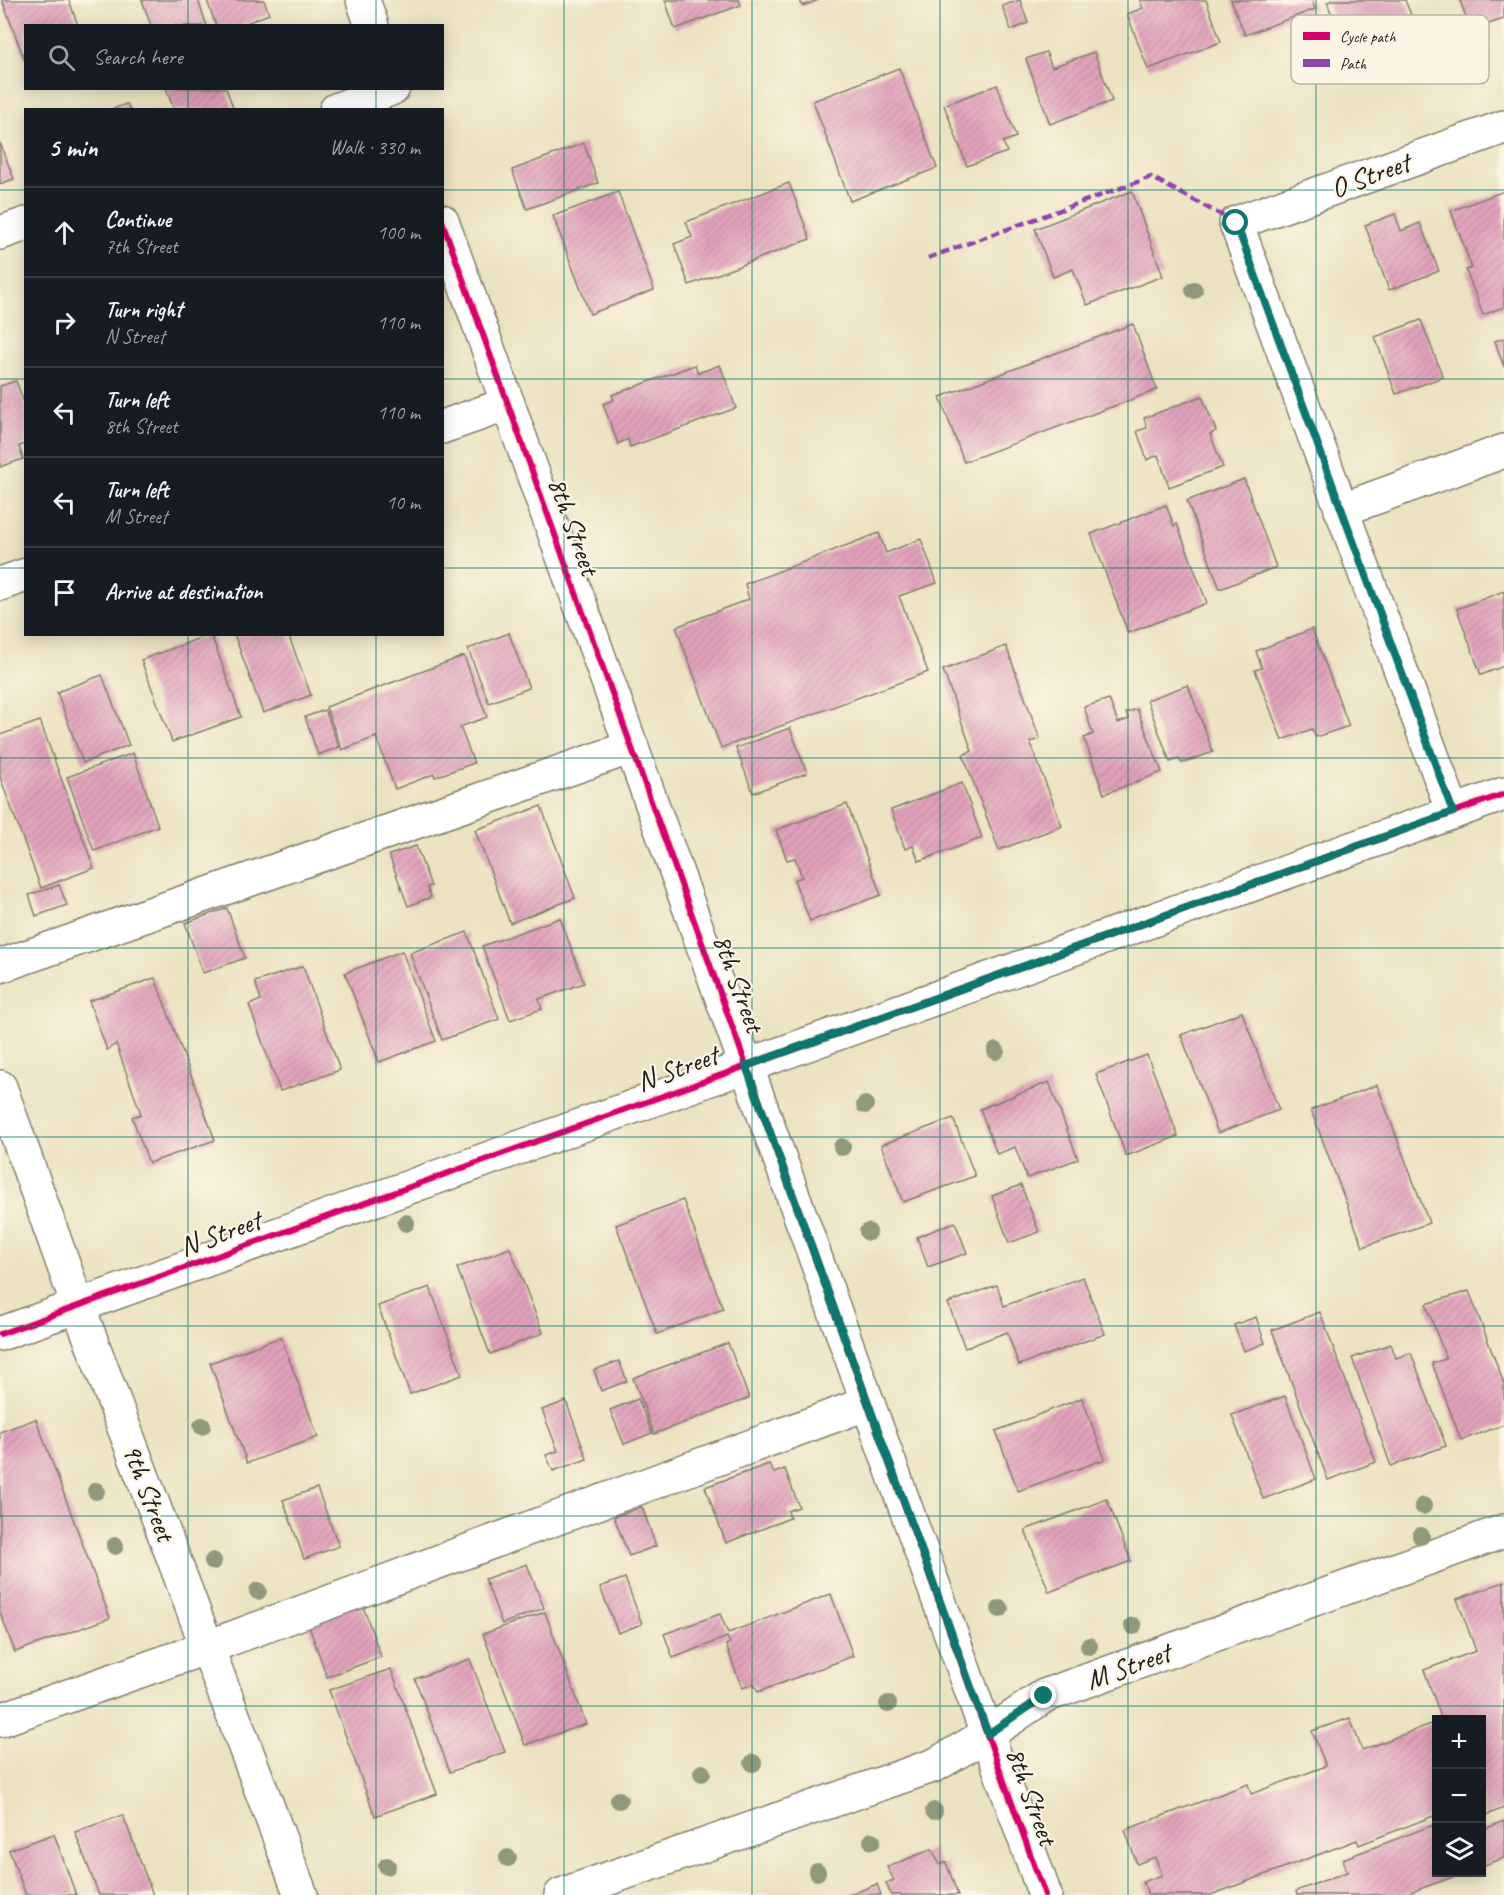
<!DOCTYPE html>
<html lang="en">
<head>
<meta charset="utf-8">
<style>
  body { margin:0; font-family:Caveat,sans-serif; background:#20242c; color:#f1f3f6 }
  .controls { position:absolute; right:18px; bottom:18px; display:grid; overflow:hidden; border-radius:0px; box-shadow:0 3px 15px #0003 }
  .controls button { width:54px; height:54px; display:grid; place-items:center; padding:0; border:0; border-bottom:2px solid #363941; background:#171b24; color:#f1f3f6; font:30px sans-serif }
  .stop { position:absolute; width:18px; height:18px; margin:-14px; border:4px solid #0f766e; border-radius:50%; background:#fff }
  .stop.end { background:#0f766e; border-color:#fff; box-shadow:0 2px 6px #0008 }
  .list { margin:0; padding:0; list-style:none }
  h2 { display:flex; justify-content:space-between; align-items:center; height:78px; margin:0; padding:0 24px; font-size:26px }
  h2 small { font-size:20px; font-weight:400; color:#9ea1a6 }
  .list li { display:grid; grid-template-columns:39px 1fr auto; gap:18px; align-items:center; box-sizing:border-box; height:90px; padding:0 24px; border-top:2px solid #363941 }
  .list b { display:block; font-size:22px; white-space:nowrap }
  .list p { margin:0; font-size:20px; white-space:nowrap; color:#9ea1a6 }
  .list em { font-size:20px; font-style:normal; color:#9ea1a6 }
  .icon { flex:none; width:33px; height:33px; fill:none; stroke:currentColor; stroke-width:2; stroke-linecap:round; stroke-linejoin:round }
  .map { position:relative; flex:none; width:1504px; height:1895px; overflow:hidden }
  .search { position:absolute; background:#171b24; box-shadow:0 3px 15px #0003; left:24px; top:24px; width:420px; height:66px; display:flex; align-items:center; gap:15px; box-sizing:border-box; padding:0 21px; border-radius:0px; color:#9ea1a6; font-size:22px }
  .panel { position:absolute; background:#171b24; box-shadow:0 3px 15px #0003; left:24px; top:108px; width:420px; height:528px; border-radius:0px }
  .map>svg:first-child { display:block }
  .building { fill:url(#building-hatch) }
  .lines { fill:none; stroke-linecap:round; stroke-linejoin:round }
  .minor-casing { stroke:#837f6e; stroke-width:36 }
  .minor { stroke:#fff; stroke-width:33 }
  .quiet { stroke:#8e44ad; stroke-width:4.5; stroke-dasharray:9 4.5; stroke-linecap:butt }
  .cycleway-casing { stroke:#fcf5e5; stroke-width:10 }
  .cycleway { stroke:#d6006c; stroke-width:6 }
  .tree { fill:#91997b }
  .route { stroke:#0f766e; stroke-width:8 }
  .grid { fill:none; stroke:#0f766e; stroke-width:1.5; stroke-opacity:0.55 }
  .labels { text-anchor:middle; dominant-baseline:central; stroke-width:4.5; stroke-linejoin:round; paint-order:stroke }
  .street-label { font-size:28px; fill:#1c1c1c; stroke:#fcf5e5 }
  .key { fill:#fcf5e5; stroke:#b9b4a9; stroke-width:1.5 }
  .key-label { font-size:16px; fill:#1c1c1c }
</style>
</head>
<body>
<div class="map">
<svg width="1504" height="1895" viewBox="0 0 1504 1895">
  <defs>
    <pattern id="building-hatch" width="6" height="6" patternUnits="userSpaceOnUse" patternTransform="scale(1.5)"><rect width="6" height="6" fill="#e1a1bb"/><path d="M-1 1l2-2M0 6l6-6M5 7l2-2" fill="none" stroke="#c08aa0"/></pattern>
  </defs>
  <rect width="100%" height="100%" fill="#fcf5e5"/>
  <filter id="ink" filterUnits="userSpaceOnUse"><feTurbulence type="fractalNoise" baseFrequency=".0167" numOctaves="2"/><feDisplacementMap in="SourceGraphic" scale="12" xChannelSelector="R" yChannelSelector="G"/><feConvolveMatrix kernelMatrix="1 2 1 2 8 2 1 2 1" color-interpolation-filters="sRGB"/></filter>
  <filter id="wash" filterUnits="userSpaceOnUse"><feTurbulence type="fractalNoise" baseFrequency=".008" numOctaves="4" result="noise"/><feDisplacementMap in="SourceGraphic" scale="24" xChannelSelector="R" yChannelSelector="G"/><feGaussianBlur stdDeviation="1.35" result="paint"/><feColorMatrix in="noise" values="0 0 0 0 0 0 0 0 0 0 0 0 0 0 0 0 0 1.4 0 .05"/><feComposite in="paint" operator="in"/></filter>
  <g filter="url(#wash)">
    <rect width="100%" height="100%" fill="#eae2c0"/>
    <g id="blocks">
      <g class="building">
        <path d="M2,0H69L78,26H26L25,61Z"/>
        <path d="M142,0H198L207,26H151Z"/>
        <path d="M207,0H264L269,14L239,26H216Z"/>
        <path d="M665,0H739L741,5L675,29Z"/>
        <path d="M800,0H819L802,6Z"/>
        <path d="M1020,0L1028,23L1011,30L1002,6Z"/>
        <path d="M1206,0L1221,42L1148,69L1127,14L1143,8L1140,1L1142,0Z"/>
        <path d="M1231,0H1312L1315,9L1245,35Z"/>
        <path d="M1334,0H1405L1418,32L1348,58L1327,2Z"/>
        <path d="M1460,0H1504V19L1488,24L1486,20L1469,26Z"/>
        <path d="M1046,52L1052,67L1094,52L1112,101L1050,124L1026,59Z"/>
        <path d="M899,68L937,168L850,201L813,101Z"/>
        <path d="M997,85L1016,137L1003,142L1007,152L967,166L944,105Z"/>
        <path d="M166,88H226L234,110H174Z"/>
        <path d="M127,104L130,110H112V109Z"/>
        <path d="M0,143L14,179L0,184Z"/>
        <path d="M584,143L598,183L527,209L512,170Z"/>
        <path d="M789,183L810,239L689,285L674,244L692,237L686,222Z"/>
        <path d="M1132,191L1163,276L1087,305L1073,269L1053,277L1035,229Z"/>
        <path d="M1504,191V307L1483,315L1466,270L1472,268L1451,211Z"/>
        <path d="M618,192L654,290L590,314L553,216Z"/>
        <path d="M1395,214L1401,231L1420,223L1439,271L1389,290L1365,225Z"/>
        <path d="M1421,320L1443,377L1396,394L1375,337Z"/>
        <path d="M1133,324L1157,390L964,462L940,397Z"/>
        <path d="M1504,338V367L1495,341Z"/>
        <path d="M695,365L698,373L720,365L736,408L630,447L628,439L618,444L603,404L614,400L612,395Z"/>
        <path d="M16,381L26,408V444L19,446L23,459L0,467V386Z"/>
        <path d="M1202,396L1216,431L1210,434L1223,467L1169,487L1158,455L1147,460L1137,431L1147,428L1144,418Z"/>
        <path d="M1244,479L1276,567L1220,589L1187,501Z"/>
        <path d="M1166,505L1174,526L1177,524L1207,603L1128,633L1091,534Z"/>
        <path d="M879,533L886,553L921,539L937,583L899,596L928,672L721,748L676,627L749,599L745,584Z"/>
        <path d="M1504,591V666L1481,675L1457,609Z"/>
        <path d="M1312,629L1349,726L1316,737L1312,729L1282,740L1255,670L1262,668L1256,651Z"/>
        <path d="M509,633L529,688L489,703L468,649Z"/>
        <path d="M211,634L241,717L172,742L141,660Z"/>
        <path d="M234,634H288L311,695L263,713Z"/>
        <path d="M1006,646L1040,739L1030,742L1062,826L999,850L963,755L972,751L943,670Z"/>
        <path d="M464,656L487,717L460,727L474,763L435,777L434,774L395,789L376,737L342,750L326,707Z"/>
        <path d="M102,675L129,745L83,763L57,692Z"/>
        <path d="M1188,685L1213,752L1182,763L1179,759L1170,762L1147,700Z"/>
        <path d="M1109,699L1118,723L1129,719L1126,713L1137,709L1162,772L1104,794L1084,738L1093,734L1084,707Z"/>
        <path d="M325,710L339,747L318,755L305,717Z"/>
        <path d="M40,721L94,868L41,888L0,777V735Z"/>
        <path d="M790,728L807,773L753,793L736,748Z"/>
        <path d="M133,753L158,826L94,851L67,777Z"/>
        <path d="M962,783L982,838L919,861L913,846L905,849L891,810Z"/>
        <path d="M847,804L881,895L810,921L794,880L802,877L795,858L787,860L776,830Z"/>
        <path d="M541,806L575,898L510,923L475,830Z"/>
        <path d="M416,846L431,886L427,887L431,897L408,906L389,855Z"/>
        <path d="M59,885L67,905L36,916L29,895Z"/>
        <path d="M227,908L245,958L203,973L185,923Z"/>
        <path d="M560,918L584,983L539,999L542,1009L510,1020L482,946Z"/>
        <path d="M467,932L499,1019L442,1040L410,953Z"/>
        <path d="M402,951L436,1041L379,1062L345,973Z"/>
        <path d="M303,966L340,1070L280,1091L249,1005L261,1000L255,982Z"/>
        <path d="M155,978L215,1140L149,1163L132,1117L141,1114L116,1044L107,1050L89,1001Z"/>
        <path d="M1242,1012L1279,1110L1218,1133L1181,1035Z"/>
        <path d="M1147,1055L1178,1136L1126,1156L1096,1074Z"/>
        <path d="M1049,1082L1078,1159L1027,1178L1015,1147L997,1154L980,1109Z"/>
        <path d="M1377,1085L1429,1223L1363,1247L1311,1110Z"/>
        <path d="M953,1118L975,1176L903,1202L881,1145Z"/>
        <path d="M1021,1185L1039,1232L1009,1243L992,1196Z"/>
        <path d="M683,1200L723,1309L657,1334L616,1225Z"/>
        <path d="M955,1222L967,1253L928,1267L917,1237Z"/>
        <path d="M510,1248L543,1333L490,1354L457,1268Z"/>
        <path d="M1083,1277L1105,1334L1019,1365L1007,1332L965,1348L948,1303L997,1285L1004,1306Z"/>
        <path d="M430,1287L462,1375L410,1394L378,1306Z"/>
        <path d="M1469,1291L1504,1384V1425L1461,1440L1432,1363L1446,1359L1426,1304Z"/>
        <path d="M1320,1312L1376,1462L1328,1480L1272,1330Z"/>
        <path d="M1256,1317L1265,1343L1244,1351L1234,1325Z"/>
        <path d="M281,1337L318,1437L247,1463L210,1363Z"/>
        <path d="M728,1343L749,1398L654,1434L633,1378Z"/>
        <path d="M1391,1344L1396,1358L1411,1353L1446,1446L1391,1466L1352,1358Z"/>
        <path d="M619,1361L627,1381L601,1391L594,1370Z"/>
        <path d="M1285,1396L1316,1479L1263,1499L1232,1415Z"/>
        <path d="M1082,1398L1105,1459L1018,1491L996,1431Z"/>
        <path d="M638,1399L652,1433L624,1444L610,1410Z"/>
        <path d="M566,1401L587,1459L553,1471L546,1455L558,1451L542,1410Z"/>
        <path d="M36,1419L110,1618L15,1652L0,1612V1432Z"/>
        <path d="M769,1464L774,1473L785,1469L799,1507L788,1511L790,1518L726,1543L705,1487Z"/>
        <path d="M317,1488L339,1546L304,1559L283,1500Z"/>
        <path d="M1107,1499L1131,1561L1049,1592L1025,1530Z"/>
        <path d="M642,1507L656,1546L629,1556L614,1517Z"/>
        <path d="M527,1564L544,1608L502,1624L485,1579Z"/>
        <path d="M625,1578L642,1624L618,1633L600,1587Z"/>
        <path d="M1504,1582V1808L1482,1817V1720H1442L1424,1670L1476,1651L1457,1599Z"/>
        <path d="M831,1594L853,1656L758,1692L754,1684L742,1688L726,1645L730,1643L727,1637L673,1658L664,1634L720,1614L728,1633Z"/>
        <path d="M359,1595L381,1657L327,1677L305,1615Z"/>
        <path d="M545,1612L586,1724L525,1745L483,1634Z"/>
        <path d="M470,1659L505,1752L450,1772L415,1679Z"/>
        <path d="M391,1669L437,1794L375,1816L329,1690Z"/>
        <path d="M1350,1718L1362,1750L1436,1722V1815L1359,1845L1357,1840L1211,1895H1148L1143,1882L1162,1875L1155,1857L1137,1864L1125,1830L1248,1784L1251,1794L1326,1766L1312,1731Z"/>
        <path d="M123,1815L153,1895H99L75,1832Z"/>
        <path d="M1504,1821V1858L1482,1866V1830Z"/>
        <path d="M1436,1824V1872L1464,1873L1403,1895H1297L1296,1891L1347,1872L1343,1859Z"/>
        <path d="M54,1834L76,1895H26L9,1850Z"/>
        <path d="M932,1849L940,1865L946,1862L958,1895H891L886,1883L894,1880L887,1867Z"/>
        <path d="M877,1884L881,1895H849Z"/>
      </g>
    </g>
  </g>
  <g filter="url(#ink)">
    <use href="#blocks" fill-opacity="0" stroke="#837f6e" stroke-width="1.5"/>
    <g class="lines">
      <g class="minor-casing">
        <g id="minor">
          <path d="M363,0L372,26"/>
          <path d="M336,110L393,88"/>
          <path d="M442,221L1045,1895"/>
          <path d="M0,233L26,224"/>
          <path d="M442,427L508,404"/>
          <path d="M1341,510L1504,451"/>
          <path d="M0,584L26,575"/>
          <path d="M1453,812L1236,223L1504,127"/>
          <path d="M0,966L632,747"/>
          <path d="M0,1087L78,1306L301,1895"/>
          <path d="M0,1334L1504,794"/>
          <path d="M0,1720L208,1647L868,1403"/>
          <path d="M561,1895L935,1765L988,1734L1044,1696L1504,1531"/>
        </g>
      </g>
      <use href="#minor" class="minor"/>
      <path class="quiet" d="M928,258L1151,177L1236,223"/>
      <g class="cycleway-casing">
        <g id="cycleway">
          <path d="M442,221L1045,1895"/>
          <path d="M0,1334L1504,794"/>
        </g>
      </g>
      <use href="#cycleway" class="cycleway"/>
    </g>
    <g class="tree">
      <circle cx="1194" cy="290" r="9"/>
      <circle cx="996" cy="1051" r="9"/>
      <circle cx="865" cy="1105" r="9"/>
      <circle cx="842" cy="1147" r="9"/>
      <circle cx="406" cy="1223" r="9"/>
      <circle cx="868" cy="1232" r="9"/>
      <circle cx="202" cy="1426" r="9"/>
      <circle cx="96" cy="1491" r="9"/>
      <circle cx="1423" cy="1506" r="9"/>
      <circle cx="1421" cy="1536" r="9"/>
      <circle cx="115" cy="1546" r="9"/>
      <circle cx="213" cy="1561" r="9"/>
      <circle cx="258" cy="1591" r="9"/>
      <circle cx="1000" cy="1609" r="9"/>
      <circle cx="1133" cy="1626" r="9"/>
      <circle cx="1089" cy="1646" r="9"/>
      <circle cx="888" cy="1704" r="9"/>
      <circle cx="753" cy="1763" r="9"/>
      <circle cx="702" cy="1773" r="9"/>
      <circle cx="619" cy="1800" r="9"/>
      <circle cx="934" cy="1811" r="9"/>
      <circle cx="872" cy="1841" r="9"/>
      <circle cx="508" cy="1858" r="9"/>
      <circle cx="387" cy="1866" r="9"/>
      <circle cx="817" cy="1872" r="9"/>
    </g>
  </g>
  <g class="lines" filter="url(#ink)">
    <path class="route" d="M1044,1696L988,1734L746,1066L1453,812L1236,223"/>
  </g>
  <path class="grid" d="M188,0V26M376,0V26M564,0V1895M752,0V1895M940,0V1895M1128,0V1895M1316,0V1895M188,88V110M376,88V110M0,190H26M442,190H1504M0,379H26M442,379H1504M0,568H26M442,568H1504M188,634V1895M376,634V1895M0,758H1504M0,948H1504M0,1137H1504M0,1326H1504M0,1516H1504M0,1706H1504"/>
  <g class="labels">
    <g class="street-label">
      <text transform="translate(1370 175) rotate(-20)">O Street</text>
      <text transform="translate(574 526) rotate(70)">8th Street</text>
      <text transform="translate(739 983) rotate(70)">8th Street</text>
      <text transform="translate(677 1068) rotate(-20)">N Street</text>
      <text transform="translate(220 1233) rotate(-20)">N Street</text>
      <text transform="translate(149 1492) rotate(69)">9th Street</text>
      <text transform="translate(1128 1666) rotate(-20)">M Street</text>
      <text transform="translate(1032 1796) rotate(70)">8th Street</text>
    </g>
  </g>
  <rect x="1291" y="15" width="198" height="69" rx="9" class="key"/>
  <rect x="1303" y="32" width="27" height="8" fill="#d6006c"/>
  <rect x="1303" y="59" width="27" height="8" fill="#8e44ad"/>
  <g class="key-label">
    <text x="1340" y="42">Cycle path</text>
    <text x="1340" y="69">Path</text>
  </g>
</svg>
<div class="controls">
<button>+</button>
<button>−</button>
<button><svg class="icon" aria-label="layers" viewBox="0 0 24 24"><path d="M12 4l9 5-9 5-9-5zM3 14l9 5 9-5"/></svg></button>
</div>
<div class="stop" style="left:1236px;top:223px"></div>
<div class="stop end" style="left:1044px;top:1696px"></div>
<div class="search"><svg class="icon" aria-label="search" viewBox="0 0 24 24"><circle cx="10" cy="10" r="6"/><path d="M15 15l6 6"/></svg>Search here</div>
<section class="panel">
<h2>5 min<small>Walk · 330 m</small></h2>
<ul class="list">
<li><svg class="icon" aria-label="ahead" viewBox="0 0 24 24"><path d="M12 20V5M6 11l6-6 6 6"/></svg><div><b>Continue</b><p>7th Street</p></div><em>100 m</em></li>
<li><svg class="icon" aria-label="right" viewBox="0 0 24 24"><path d="M7 20v-9h11M14 6l5 5-5 5"/></svg><div><b>Turn right</b><p>N Street</p></div><em>110 m</em></li>
<li><svg class="icon" aria-label="left" viewBox="0 0 24 24"><path d="M17 20v-9H6M10 6l-5 5 5 5"/></svg><div><b>Turn left</b><p>8th Street</p></div><em>110 m</em></li>
<li><svg class="icon" aria-label="left" viewBox="0 0 24 24"><path d="M17 20v-9H6M10 6l-5 5 5 5"/></svg><div><b>Turn left</b><p>M Street</p></div><em>10 m</em></li>
<li><svg class="icon" aria-label="arrive" viewBox="0 0 24 24"><path d="M6 21V4h12l-3 4 3 4H6"/></svg><div><b>Arrive at destination</b></div></li>
</ul>
</section>
</div>
</body>
</html>
